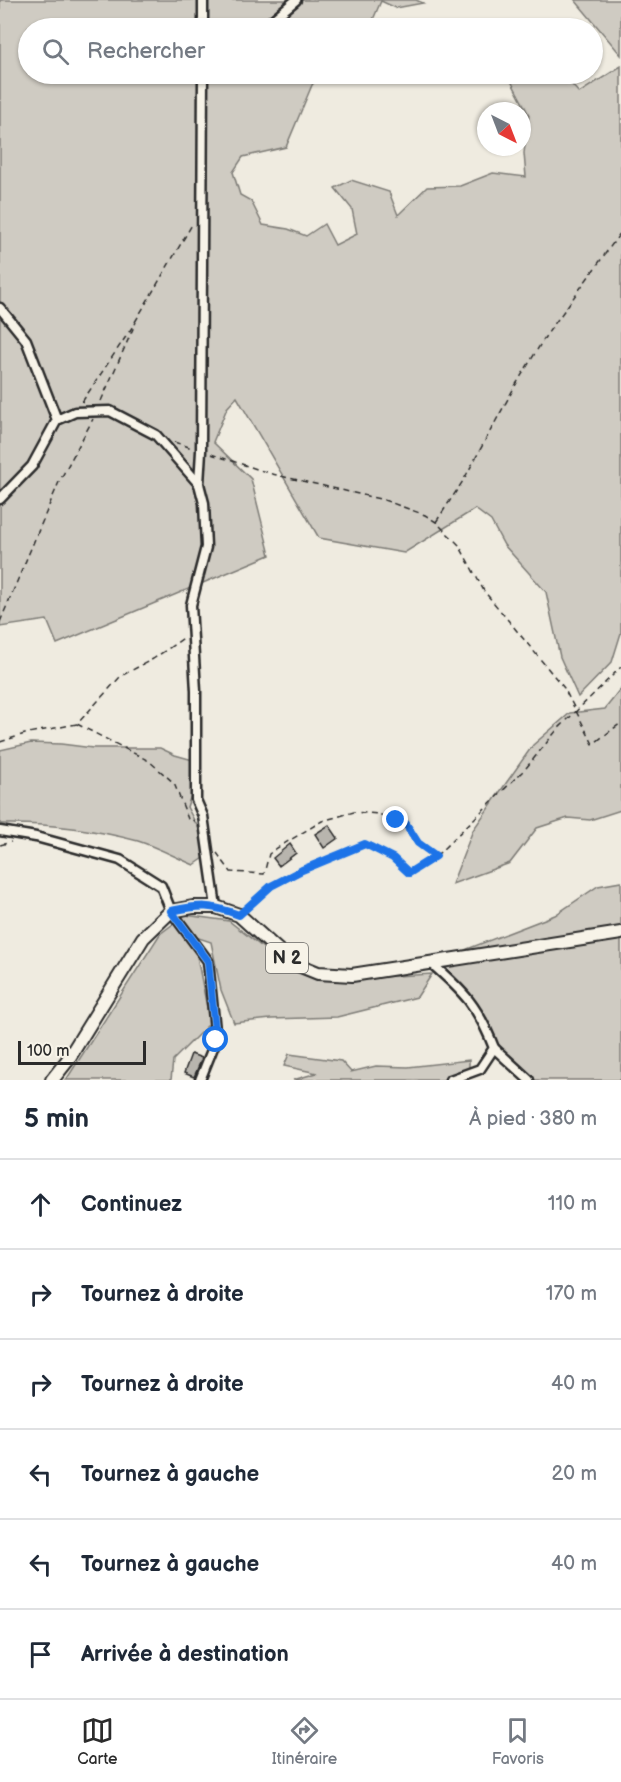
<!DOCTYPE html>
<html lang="fr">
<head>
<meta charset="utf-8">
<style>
  body { margin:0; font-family:"Balsamiq Sans",sans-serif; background:#f2f2f3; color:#1f2937 }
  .compass { position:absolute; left:477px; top:102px; width:54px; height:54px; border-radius:50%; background:#fff; box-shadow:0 2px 4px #0004; rotate:138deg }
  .scale { position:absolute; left:18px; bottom:15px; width:128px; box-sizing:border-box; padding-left:6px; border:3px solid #2b2b2b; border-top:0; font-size:16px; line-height:21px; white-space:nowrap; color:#2b2b2b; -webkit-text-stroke:4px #f7f3e8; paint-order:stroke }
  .stop { position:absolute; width:18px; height:18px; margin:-14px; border:4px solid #1a73e8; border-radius:50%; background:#fff }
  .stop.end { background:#1a73e8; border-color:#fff; box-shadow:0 2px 6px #0008 }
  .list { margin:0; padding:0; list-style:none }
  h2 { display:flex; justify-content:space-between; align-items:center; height:78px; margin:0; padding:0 24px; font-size:26px }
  h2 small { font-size:20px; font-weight:400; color:#747a83 }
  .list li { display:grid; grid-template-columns:39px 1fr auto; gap:18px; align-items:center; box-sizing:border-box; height:90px; padding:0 24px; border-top:2px solid #e0e1e3 }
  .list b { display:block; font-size:22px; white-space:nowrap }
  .list em { font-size:20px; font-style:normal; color:#747a83 }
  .icon { flex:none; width:33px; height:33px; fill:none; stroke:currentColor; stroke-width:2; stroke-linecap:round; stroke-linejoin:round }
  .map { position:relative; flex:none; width:621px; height:1080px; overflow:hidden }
  .search { position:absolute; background:#fff; box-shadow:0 2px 4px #0004; left:18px; right:18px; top:18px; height:66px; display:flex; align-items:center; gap:15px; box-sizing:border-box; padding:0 21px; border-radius:33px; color:#747a83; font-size:22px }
  .sheet { height:618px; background:#fff }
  nav { display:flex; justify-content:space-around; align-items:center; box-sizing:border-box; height:84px; border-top:2px solid #e0e1e3; background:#fff; font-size:16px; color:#747a83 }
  nav a { display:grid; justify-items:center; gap:3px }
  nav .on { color:#2b2b2b }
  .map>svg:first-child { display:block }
  .green { fill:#cfcbc2; stroke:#7d7b76; stroke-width:1.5 }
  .building { fill:#b8b5ae; stroke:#2b2b2b; stroke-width:1.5 }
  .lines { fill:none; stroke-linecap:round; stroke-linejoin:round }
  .minor-casing { stroke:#2b2b2b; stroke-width:13 }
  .primary-casing { stroke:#2b2b2b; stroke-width:16 }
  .path { stroke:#2b2b2b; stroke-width:1.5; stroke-dasharray:6 4.5; stroke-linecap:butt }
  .minor { stroke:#f7f3e8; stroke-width:8 }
  .primary { stroke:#f7f3e8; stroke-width:12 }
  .route { stroke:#1a73e8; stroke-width:8 }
  .labels { text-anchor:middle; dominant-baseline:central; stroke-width:6; stroke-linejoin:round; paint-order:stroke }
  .shield { fill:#f7f3e8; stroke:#686764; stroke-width:1.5 }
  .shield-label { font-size:18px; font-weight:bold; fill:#2b2b2b }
</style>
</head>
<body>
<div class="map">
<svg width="621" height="1080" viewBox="0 0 621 1080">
  <rect width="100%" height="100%" fill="#efebe0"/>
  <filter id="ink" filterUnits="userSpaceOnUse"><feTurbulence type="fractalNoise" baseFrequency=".0167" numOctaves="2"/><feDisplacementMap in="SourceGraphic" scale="12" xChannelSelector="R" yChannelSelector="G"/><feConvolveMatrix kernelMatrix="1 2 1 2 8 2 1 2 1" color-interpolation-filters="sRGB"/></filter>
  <g filter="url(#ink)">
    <g class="green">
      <path d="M0,0H416L423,3L396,8L381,1L372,22L363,28H28V74H320L312,85L286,147L243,157L233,172L240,195L251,201L263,225L288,229L306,236L324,224L335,245L357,234L352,209L335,188L351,180L389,192L398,215L427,187L460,186L493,173L526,177L524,153L529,115L510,79L518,74H546L551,81L568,80L579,93L621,66V633L612,662L578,697L560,657L546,592L504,545L491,521L475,509L404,553L319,538L237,397L227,408L213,442L251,479L270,555L57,644L47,620L0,627Z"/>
      <path d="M575,0H621V55Z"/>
      <path d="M621,689V810L590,820L568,818L537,828L510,863L452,884L473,830L533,745L570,713L605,709Z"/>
      <path d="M31,743L61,744L93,748H160L175,755L193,760L192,792L187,807L202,835L207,856L194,865C175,857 157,847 138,841C94,829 46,823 0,824V750Z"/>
      <path d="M621,882V1080H532L494,1048L463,991L431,963L555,915L598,886Z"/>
      <path d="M185,915L229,921L290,969L322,980L432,974L417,997L337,1017L271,1019L234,1023L221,990L211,942L193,936L210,1023L173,1060L171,1080H66L160,934Z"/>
      <path d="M289,1054L341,1061L351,1072L376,1066L408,1067L469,1060V1073L450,1080H293L317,1073L284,1066Z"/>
    </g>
    <g class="building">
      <path d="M329,825L338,838L324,848L315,834Z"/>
      <path d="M290,844L296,853L279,866L273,858Z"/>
      <path d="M191,1054L202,1058L194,1077L184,1073Z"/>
    </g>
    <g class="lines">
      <g class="minor-casing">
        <g id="minor">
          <path d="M203,28V0"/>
          <path d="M263,28L296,0"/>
          <path d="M203,74L201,451L199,484L204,503L206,547L191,605L196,691V800L203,816L216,907"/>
          <path d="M0,308L26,340L57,420L32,466L0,499"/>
          <path d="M57,420L75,412L110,411L156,435L199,484"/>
          <path d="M0,831L36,837L120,860L161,886L171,911L208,961L216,1040L200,1080"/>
          <path d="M431,963C464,992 478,1006 494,1048L480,1069L450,1080"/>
          <path d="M494,1048L529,1080"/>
        </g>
      </g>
      <g class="primary-casing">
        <path id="primary" d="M52,1080L67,1061L143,938L171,911L193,907H216L239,915L291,962L318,973L352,975L621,933"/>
      </g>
      <g class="path">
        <path d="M135,322L193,223"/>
        <path d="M101,401L136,322"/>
        <path d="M82,402L133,326"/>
        <path d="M174,442L192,448"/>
        <path d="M211,454L272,474L384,500L425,515L436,522L459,545L484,591L564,688L593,744L621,723"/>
        <path d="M436,522L463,481L515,386L545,337L621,232"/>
        <path d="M0,622L59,482L93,419"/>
        <path d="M77,724L149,761L174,783L188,819L195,821"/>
        <path d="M0,742L28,733L77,724L121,676L153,659L185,637"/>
        <path d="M0,845L11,842"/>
        <path d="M217,853L231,872L264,874L269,854L277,848L322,821L354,812L378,814L406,824L418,843L435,856"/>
        <path d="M247,908L271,886L302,870L365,844L393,858L409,873L436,856L526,768L557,730L621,667"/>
      </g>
      <use href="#minor" class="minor"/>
      <use href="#primary" class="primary"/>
    </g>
  </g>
  <g class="lines" filter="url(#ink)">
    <path class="route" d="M216,1040L208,961L171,911C201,905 210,904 239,915L271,886L302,870L365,844L393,858L409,873L436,856L418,843L406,824L396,820"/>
  </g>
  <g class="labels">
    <rect class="shield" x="266" y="943" width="42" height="30" rx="4.5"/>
    <g class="shield-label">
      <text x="287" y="958">N 2</text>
    </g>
  </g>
</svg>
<svg class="compass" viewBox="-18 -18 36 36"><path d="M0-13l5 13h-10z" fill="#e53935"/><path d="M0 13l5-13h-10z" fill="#747a83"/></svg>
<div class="scale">100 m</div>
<div class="stop" style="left:216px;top:1040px"></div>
<div class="stop end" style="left:396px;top:820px"></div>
<div class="search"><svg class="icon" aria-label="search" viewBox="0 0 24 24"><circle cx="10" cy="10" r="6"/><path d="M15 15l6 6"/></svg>Rechercher</div>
</div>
<section class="sheet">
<h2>5 min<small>À pied · 380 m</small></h2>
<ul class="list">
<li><svg class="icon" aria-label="ahead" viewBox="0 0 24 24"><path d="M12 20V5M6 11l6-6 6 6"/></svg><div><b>Continuez</b></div><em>110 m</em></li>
<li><svg class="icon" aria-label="right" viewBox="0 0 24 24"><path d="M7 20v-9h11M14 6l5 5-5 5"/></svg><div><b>Tournez à droite</b></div><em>170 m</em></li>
<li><svg class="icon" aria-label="right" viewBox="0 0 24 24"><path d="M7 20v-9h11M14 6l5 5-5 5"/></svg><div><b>Tournez à droite</b></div><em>40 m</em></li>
<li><svg class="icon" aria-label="left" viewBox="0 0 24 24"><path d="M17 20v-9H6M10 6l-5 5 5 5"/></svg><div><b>Tournez à gauche</b></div><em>20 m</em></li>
<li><svg class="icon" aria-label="left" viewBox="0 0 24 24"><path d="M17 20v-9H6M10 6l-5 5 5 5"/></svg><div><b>Tournez à gauche</b></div><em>40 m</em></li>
<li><svg class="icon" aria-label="arrive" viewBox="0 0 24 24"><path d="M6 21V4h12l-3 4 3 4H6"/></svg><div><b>Arrivée à destination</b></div></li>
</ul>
</section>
<nav>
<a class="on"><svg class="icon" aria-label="map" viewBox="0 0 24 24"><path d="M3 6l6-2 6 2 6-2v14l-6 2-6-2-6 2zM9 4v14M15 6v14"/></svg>Carte</a>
<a><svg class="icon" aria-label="directions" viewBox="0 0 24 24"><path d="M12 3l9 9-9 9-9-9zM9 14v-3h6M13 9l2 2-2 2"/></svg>Itinéraire</a>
<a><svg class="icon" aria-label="saved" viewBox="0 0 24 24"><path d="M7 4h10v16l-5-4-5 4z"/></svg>Favoris</a>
</nav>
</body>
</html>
